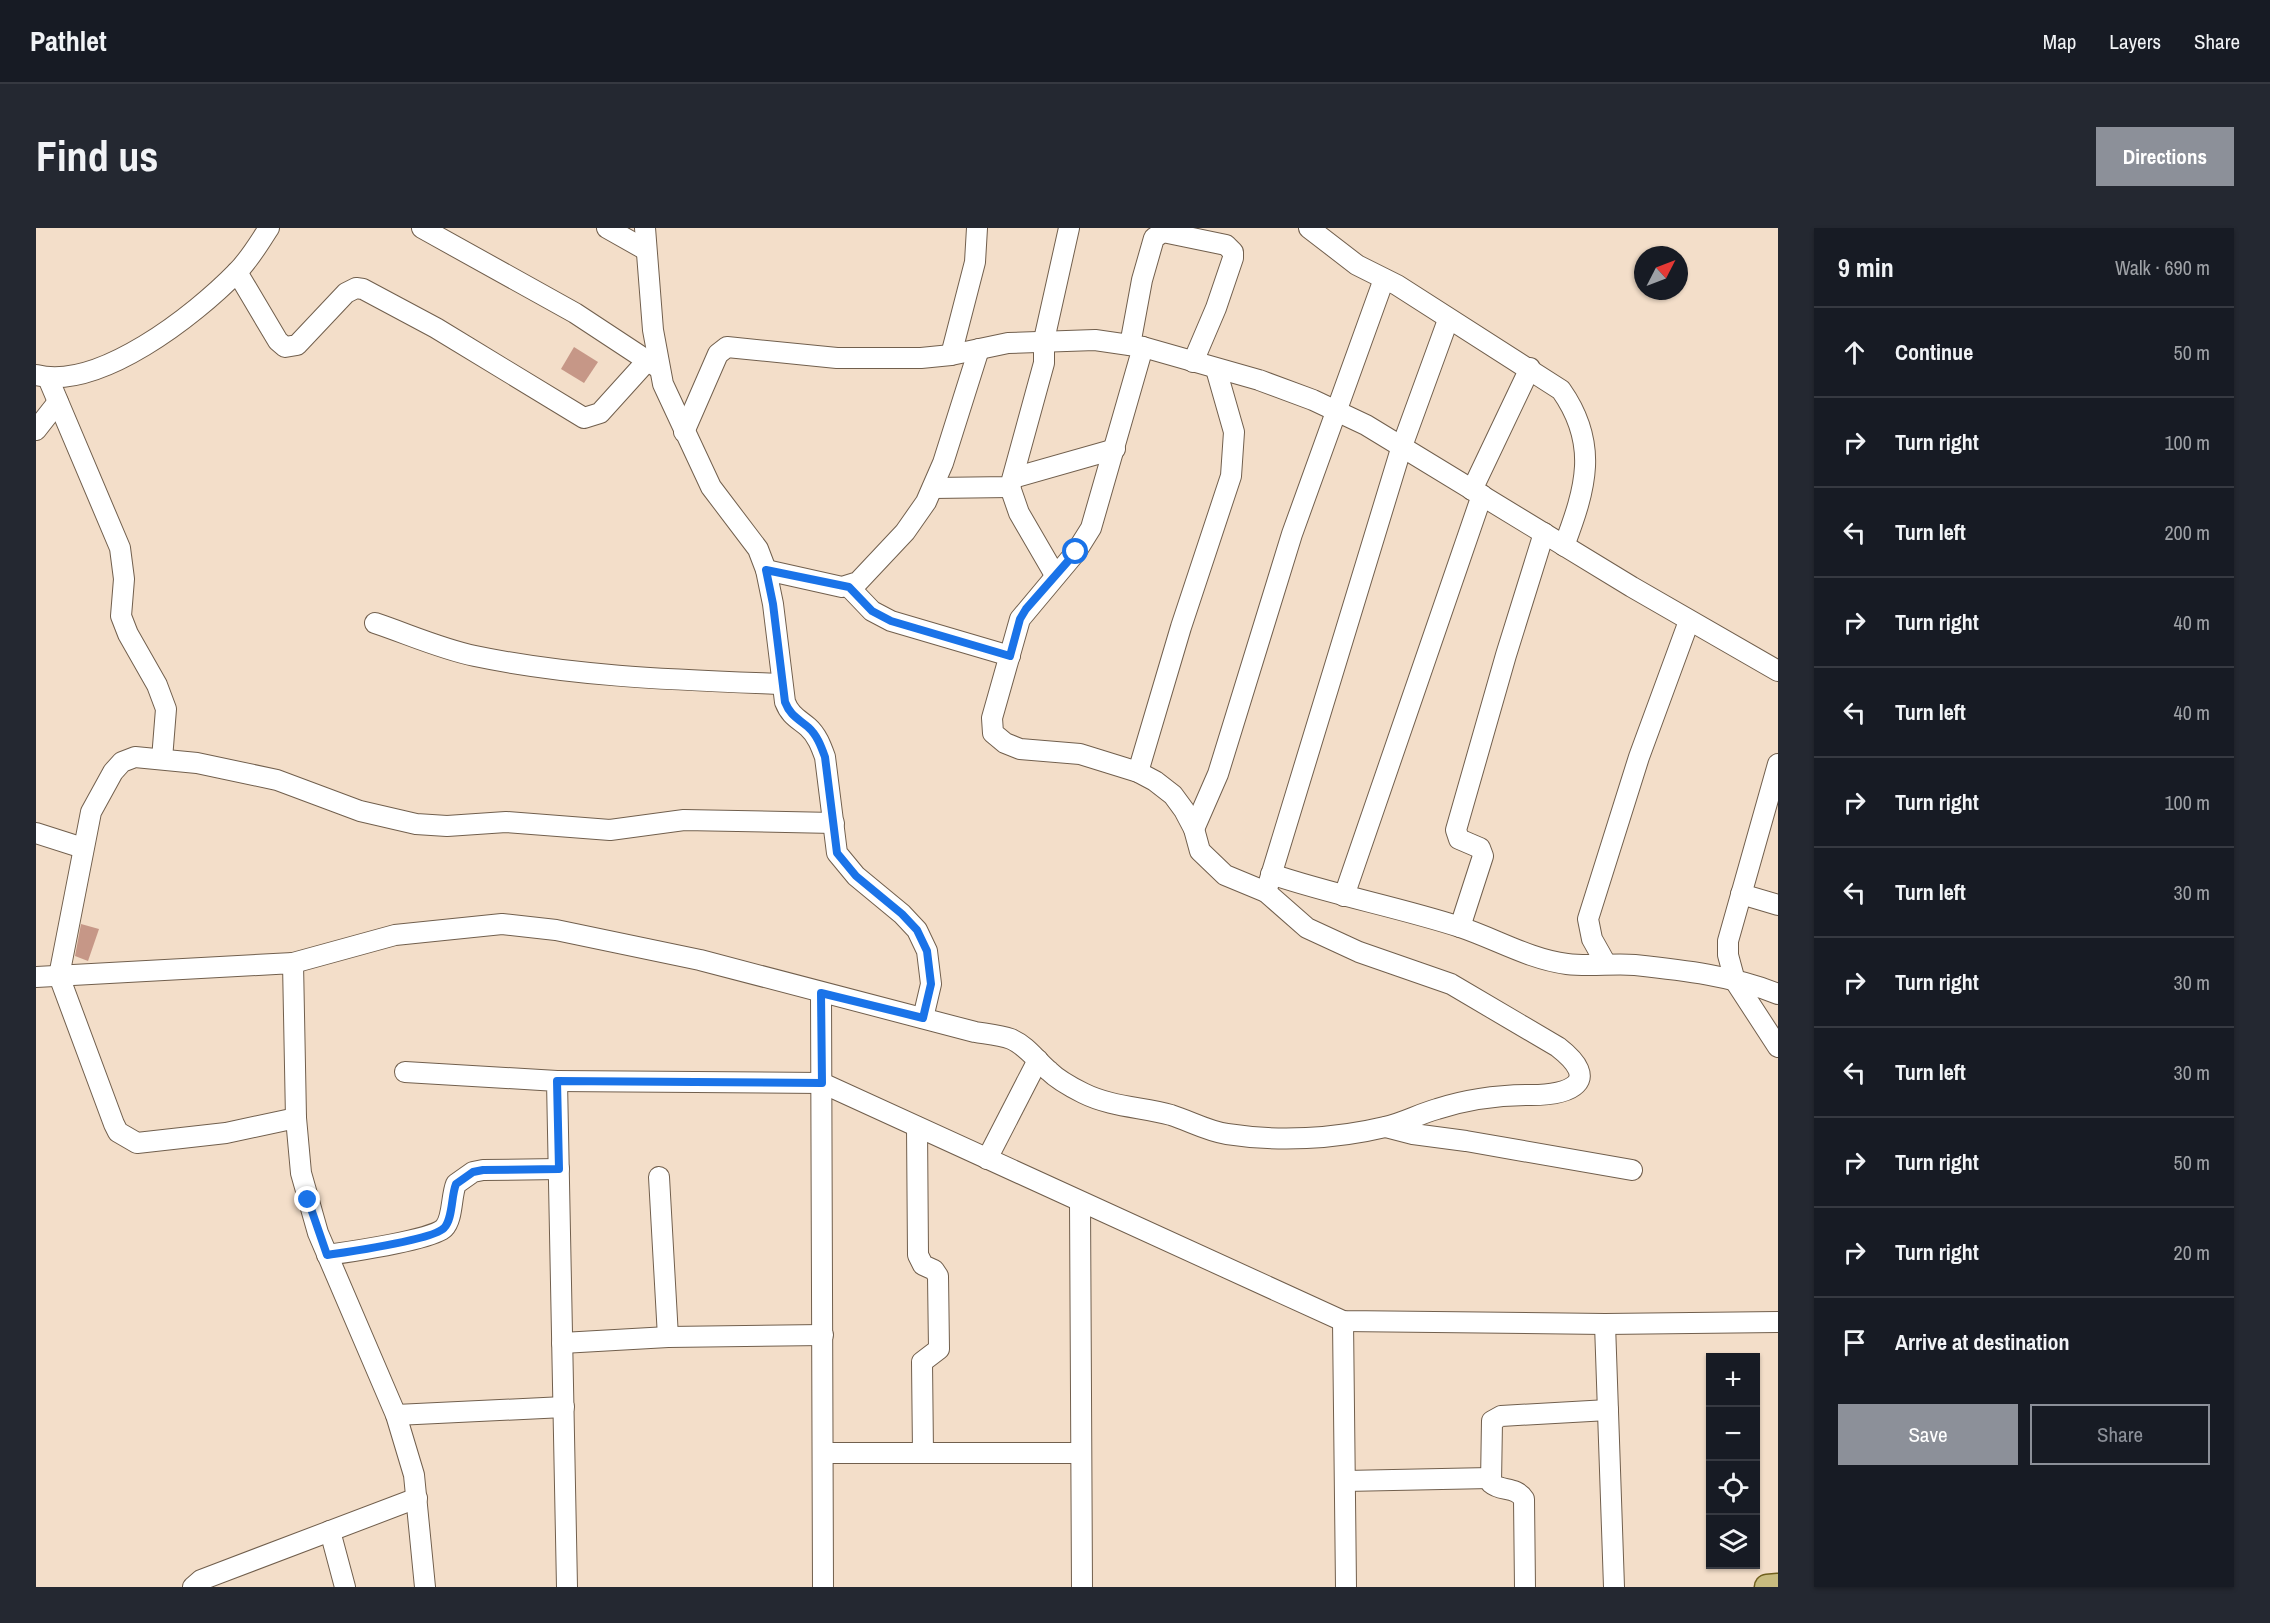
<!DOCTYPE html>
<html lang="en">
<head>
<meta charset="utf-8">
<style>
  body { margin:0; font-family:"Archivo Narrow",sans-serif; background:#242831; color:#f1f3f6 }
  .controls { position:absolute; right:18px; bottom:18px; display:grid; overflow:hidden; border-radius:0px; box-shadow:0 2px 4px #0004 }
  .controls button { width:54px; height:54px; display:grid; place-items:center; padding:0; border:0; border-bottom:2px solid #363941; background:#171b24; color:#f1f3f6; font:30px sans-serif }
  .compass { position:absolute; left:1598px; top:18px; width:54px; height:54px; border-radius:50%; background:#171b24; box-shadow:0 2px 4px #0004; rotate:48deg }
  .stop { position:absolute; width:18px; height:18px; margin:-14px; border:4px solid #1a73e8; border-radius:50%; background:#fff }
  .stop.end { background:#1a73e8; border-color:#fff; box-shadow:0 2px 6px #0008 }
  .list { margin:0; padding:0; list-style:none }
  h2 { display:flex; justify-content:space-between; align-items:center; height:78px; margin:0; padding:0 24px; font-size:26px }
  h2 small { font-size:20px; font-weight:400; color:#9ea1a6 }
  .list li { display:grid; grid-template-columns:39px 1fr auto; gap:18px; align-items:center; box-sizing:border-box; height:90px; padding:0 24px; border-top:2px solid #363941 }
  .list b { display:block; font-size:22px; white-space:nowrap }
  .list em { font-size:20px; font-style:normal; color:#9ea1a6 }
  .actions { display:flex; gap:12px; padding:18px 24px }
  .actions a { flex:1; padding:14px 0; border:2px solid #8c9099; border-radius:0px; text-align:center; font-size:21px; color:#8c9099 }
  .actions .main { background:#8c9099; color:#fff }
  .icon { flex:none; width:33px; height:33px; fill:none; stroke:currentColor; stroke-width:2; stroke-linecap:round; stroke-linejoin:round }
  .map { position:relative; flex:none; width:1742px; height:1359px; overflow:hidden; border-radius:0px }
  header { display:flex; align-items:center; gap:36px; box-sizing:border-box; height:84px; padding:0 30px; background:#171b24; border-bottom:2px solid #363941 }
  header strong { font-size:28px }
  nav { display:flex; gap:33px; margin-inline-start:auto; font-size:21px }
  .intro { display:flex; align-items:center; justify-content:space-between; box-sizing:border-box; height:144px; padding:0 36px }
  h1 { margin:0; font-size:42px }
  .button { padding:15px 27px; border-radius:0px; background:#8c9099; color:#fff; font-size:21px; font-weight:700 }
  main { display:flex; gap:36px; padding:0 36px }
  aside { flex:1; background:#171b24; border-radius:0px; box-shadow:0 2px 4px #0004 }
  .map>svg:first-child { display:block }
  .building { fill:#c69787 }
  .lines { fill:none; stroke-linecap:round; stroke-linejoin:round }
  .minor-casing { stroke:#715f4d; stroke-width:22 }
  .major-casing { stroke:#705f1d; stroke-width:27 }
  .minor { stroke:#fff; stroke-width:20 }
  .major { stroke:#c8bb7f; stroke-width:24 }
  .route { stroke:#1a73e8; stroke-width:8 }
</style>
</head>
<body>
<header>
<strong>Pathlet</strong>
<nav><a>Map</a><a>Layers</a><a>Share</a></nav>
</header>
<div class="intro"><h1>Find us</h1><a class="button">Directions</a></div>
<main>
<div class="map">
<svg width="1742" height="1359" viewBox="0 0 1742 1359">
  <rect width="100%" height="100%" fill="#f3dec9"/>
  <g class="building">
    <path d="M538,119L562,134L548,155L525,141Z"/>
    <path d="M45,696L63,701L52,733L39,728Z"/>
  </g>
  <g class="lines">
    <g class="minor-casing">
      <g id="minor">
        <path d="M386,0L539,85L621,139"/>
        <path d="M571,0L610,22"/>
        <path d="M609,0L617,102L627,156L675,259L722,321L730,342L737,376L749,474C754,487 761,490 772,499C781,507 785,518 789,529L801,625L820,648L866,686L881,702L891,723L895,756L887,790"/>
        <path d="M1273,0L1321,37L1361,57L1525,162C1563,216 1550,260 1528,318"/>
        <path d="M201,44L242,113L249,119L261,117L310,65L320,60L327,61L400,100L548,190L564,185L611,133"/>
        <path d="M1094,117L1106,52L1118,10L1127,4L1190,17L1197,24V30L1180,80L1157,134"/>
        <path d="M915,127L939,34L941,0"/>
        <path d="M0,147C63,163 159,87 201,44C214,31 223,15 233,0"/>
        <path d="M12,150L84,320L88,351L85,388L92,406L121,457L130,481L126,531"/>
        <path d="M0,202L22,174"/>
        <path d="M648,204L682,126L691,119L801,130H885L915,127L972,115L1059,112L1107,119L1223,152L1277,172L1330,197L1596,359L1742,443"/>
        <path d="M977,250L1079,221"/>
        <path d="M974,259L983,285L1019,347"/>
        <path d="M897,260L974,259L1008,135V112L1033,0"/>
        <path d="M1436,262L1494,140"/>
        <path d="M730,342L806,359L822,354L869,304L890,274L907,235L943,121"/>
        <path d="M813,359L836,383L855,393L974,428"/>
        <path d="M339,395C372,406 405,421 439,428C539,449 644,452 745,456"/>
        <path d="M1742,536L1692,713V727L1699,753L1742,819"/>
        <path d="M1102,544L1145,399L1195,248L1198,204L1180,141"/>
        <path d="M1158,601L1182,546L1256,306L1348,51"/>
        <path d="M0,605L47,620"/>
        <path d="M1235,646C1297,667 1362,679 1424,699C1460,711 1493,731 1531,736C1554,739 1577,735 1599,737C1646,742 1698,748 1742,766"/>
        <path d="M1230,664L1365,221L1412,92"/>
        <path d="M1705,666L1742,677"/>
        <path d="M1308,668L1446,267"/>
        <path d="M1424,699L1447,628L1444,620L1423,611L1420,602L1470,427L1508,305"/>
        <path d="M257,735L359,707L466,696L520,702L664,732L939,804C951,806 964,807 975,811C991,818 1000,832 1013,843C1022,852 1035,859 1047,865C1075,879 1106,879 1135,887C1154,893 1171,903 1191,906C1242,914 1299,911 1349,899C1367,895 1383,886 1401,881C1432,871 1462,867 1495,867C1534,867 1567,854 1522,819L1415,756L1323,724L1271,700L1230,664L1189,647L1164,623L1158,601L1148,582L1137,567L1119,553L1102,544L1044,526L984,521L969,515L957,505L956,490L984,391L1040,324L1055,300L1107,119"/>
        <path d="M1570,736L1556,711L1552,691L1603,529L1653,393"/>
        <path d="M0,749L257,735L260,890L265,945L282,1005L360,1187L378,1247L389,1359"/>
        <path d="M785,765L787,1359"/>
        <path d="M369,844L521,853L531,1359"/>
        <path d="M521,853L786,855L1307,1093L1569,1096L1742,1094"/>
        <path d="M260,890L190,905L101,915L82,904L78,896L23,748L55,584L77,544L86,534L99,529L161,535L241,552L324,583L380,596L411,598L470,594L574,602L648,592L798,595"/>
        <path d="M881,899L882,1027L887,1037L898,1042L902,1048L903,1121L886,1134L887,1225"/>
        <path d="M1350,899L1377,906L1430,913L1596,942"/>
        <path d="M951,931L1002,832"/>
        <path d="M623,949L632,1109"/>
        <path d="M1044,974L1046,1359"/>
        <path d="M291,1027C312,1024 397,1012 408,1000C417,991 415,968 420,956L437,944L447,942L523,941"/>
        <path d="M1307,1093L1310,1359"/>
        <path d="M1569,1096L1578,1359"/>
        <path d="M526,1115L632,1109L787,1107"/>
        <path d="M360,1187L528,1179"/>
        <path d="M787,1225H1045"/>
        <path d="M1309,1253L1454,1250"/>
        <path d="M294,1303L309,1359"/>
        <path d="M157,1359L165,1352L381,1270"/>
        <path d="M1489,1359L1488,1271C1480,1258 1465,1264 1455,1255L1456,1193L1465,1188L1572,1182"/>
      </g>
    </g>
    <g class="major-casing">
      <path id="major" d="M1731,1359L1742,1358"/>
    </g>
    <use href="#minor" class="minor"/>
    <use href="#major" class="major"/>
  </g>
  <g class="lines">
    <path class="route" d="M272,972L291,1027C311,1024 397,1012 408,1000C417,991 415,968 420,956L437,944L447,942L523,941L521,853L786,855L785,765L887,790L895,756L891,723L881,702L866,686L820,648L801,625L789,529C785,518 781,507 772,499C761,490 754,487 749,474L737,376L730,342L813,359L836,383L855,393L974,428L984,391L990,381L1040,324"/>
  </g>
</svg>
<div class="controls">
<button>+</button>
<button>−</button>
<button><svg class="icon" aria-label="locate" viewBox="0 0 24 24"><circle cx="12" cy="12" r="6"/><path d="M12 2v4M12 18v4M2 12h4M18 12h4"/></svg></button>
<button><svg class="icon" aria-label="layers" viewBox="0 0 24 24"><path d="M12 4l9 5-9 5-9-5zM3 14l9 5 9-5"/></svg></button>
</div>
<svg class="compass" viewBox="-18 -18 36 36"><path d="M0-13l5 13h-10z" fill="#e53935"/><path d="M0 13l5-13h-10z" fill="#9ea1a6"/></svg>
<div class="stop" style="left:1040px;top:324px"></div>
<div class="stop end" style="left:272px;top:972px"></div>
</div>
<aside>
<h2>9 min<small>Walk · 690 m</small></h2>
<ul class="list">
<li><svg class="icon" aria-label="ahead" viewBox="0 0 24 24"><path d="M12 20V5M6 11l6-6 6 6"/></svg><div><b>Continue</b></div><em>50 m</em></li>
<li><svg class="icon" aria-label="right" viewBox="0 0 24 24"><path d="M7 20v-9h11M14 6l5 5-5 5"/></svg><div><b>Turn right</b></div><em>100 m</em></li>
<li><svg class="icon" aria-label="left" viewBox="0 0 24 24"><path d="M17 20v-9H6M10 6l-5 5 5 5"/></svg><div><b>Turn left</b></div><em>200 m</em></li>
<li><svg class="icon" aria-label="right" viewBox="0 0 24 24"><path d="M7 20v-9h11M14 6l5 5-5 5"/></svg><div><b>Turn right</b></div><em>40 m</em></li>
<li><svg class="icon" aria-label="left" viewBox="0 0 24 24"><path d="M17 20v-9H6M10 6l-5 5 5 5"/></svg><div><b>Turn left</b></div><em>40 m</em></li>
<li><svg class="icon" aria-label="right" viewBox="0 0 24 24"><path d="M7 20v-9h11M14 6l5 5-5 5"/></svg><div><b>Turn right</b></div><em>100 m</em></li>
<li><svg class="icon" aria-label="left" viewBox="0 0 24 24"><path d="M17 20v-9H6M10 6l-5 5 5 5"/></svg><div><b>Turn left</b></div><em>30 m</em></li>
<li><svg class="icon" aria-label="right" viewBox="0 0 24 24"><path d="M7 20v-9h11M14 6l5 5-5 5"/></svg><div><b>Turn right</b></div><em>30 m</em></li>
<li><svg class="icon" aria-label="left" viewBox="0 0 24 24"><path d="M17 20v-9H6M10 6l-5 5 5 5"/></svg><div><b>Turn left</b></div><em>30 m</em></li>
<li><svg class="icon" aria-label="right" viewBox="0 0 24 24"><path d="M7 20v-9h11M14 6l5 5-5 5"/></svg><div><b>Turn right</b></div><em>50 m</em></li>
<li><svg class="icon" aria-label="right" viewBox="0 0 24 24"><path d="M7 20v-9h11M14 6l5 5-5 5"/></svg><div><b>Turn right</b></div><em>20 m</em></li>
<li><svg class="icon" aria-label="arrive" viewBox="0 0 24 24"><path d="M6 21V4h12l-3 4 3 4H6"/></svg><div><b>Arrive at destination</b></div></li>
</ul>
<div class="actions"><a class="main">Save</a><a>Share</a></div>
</aside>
</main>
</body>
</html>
